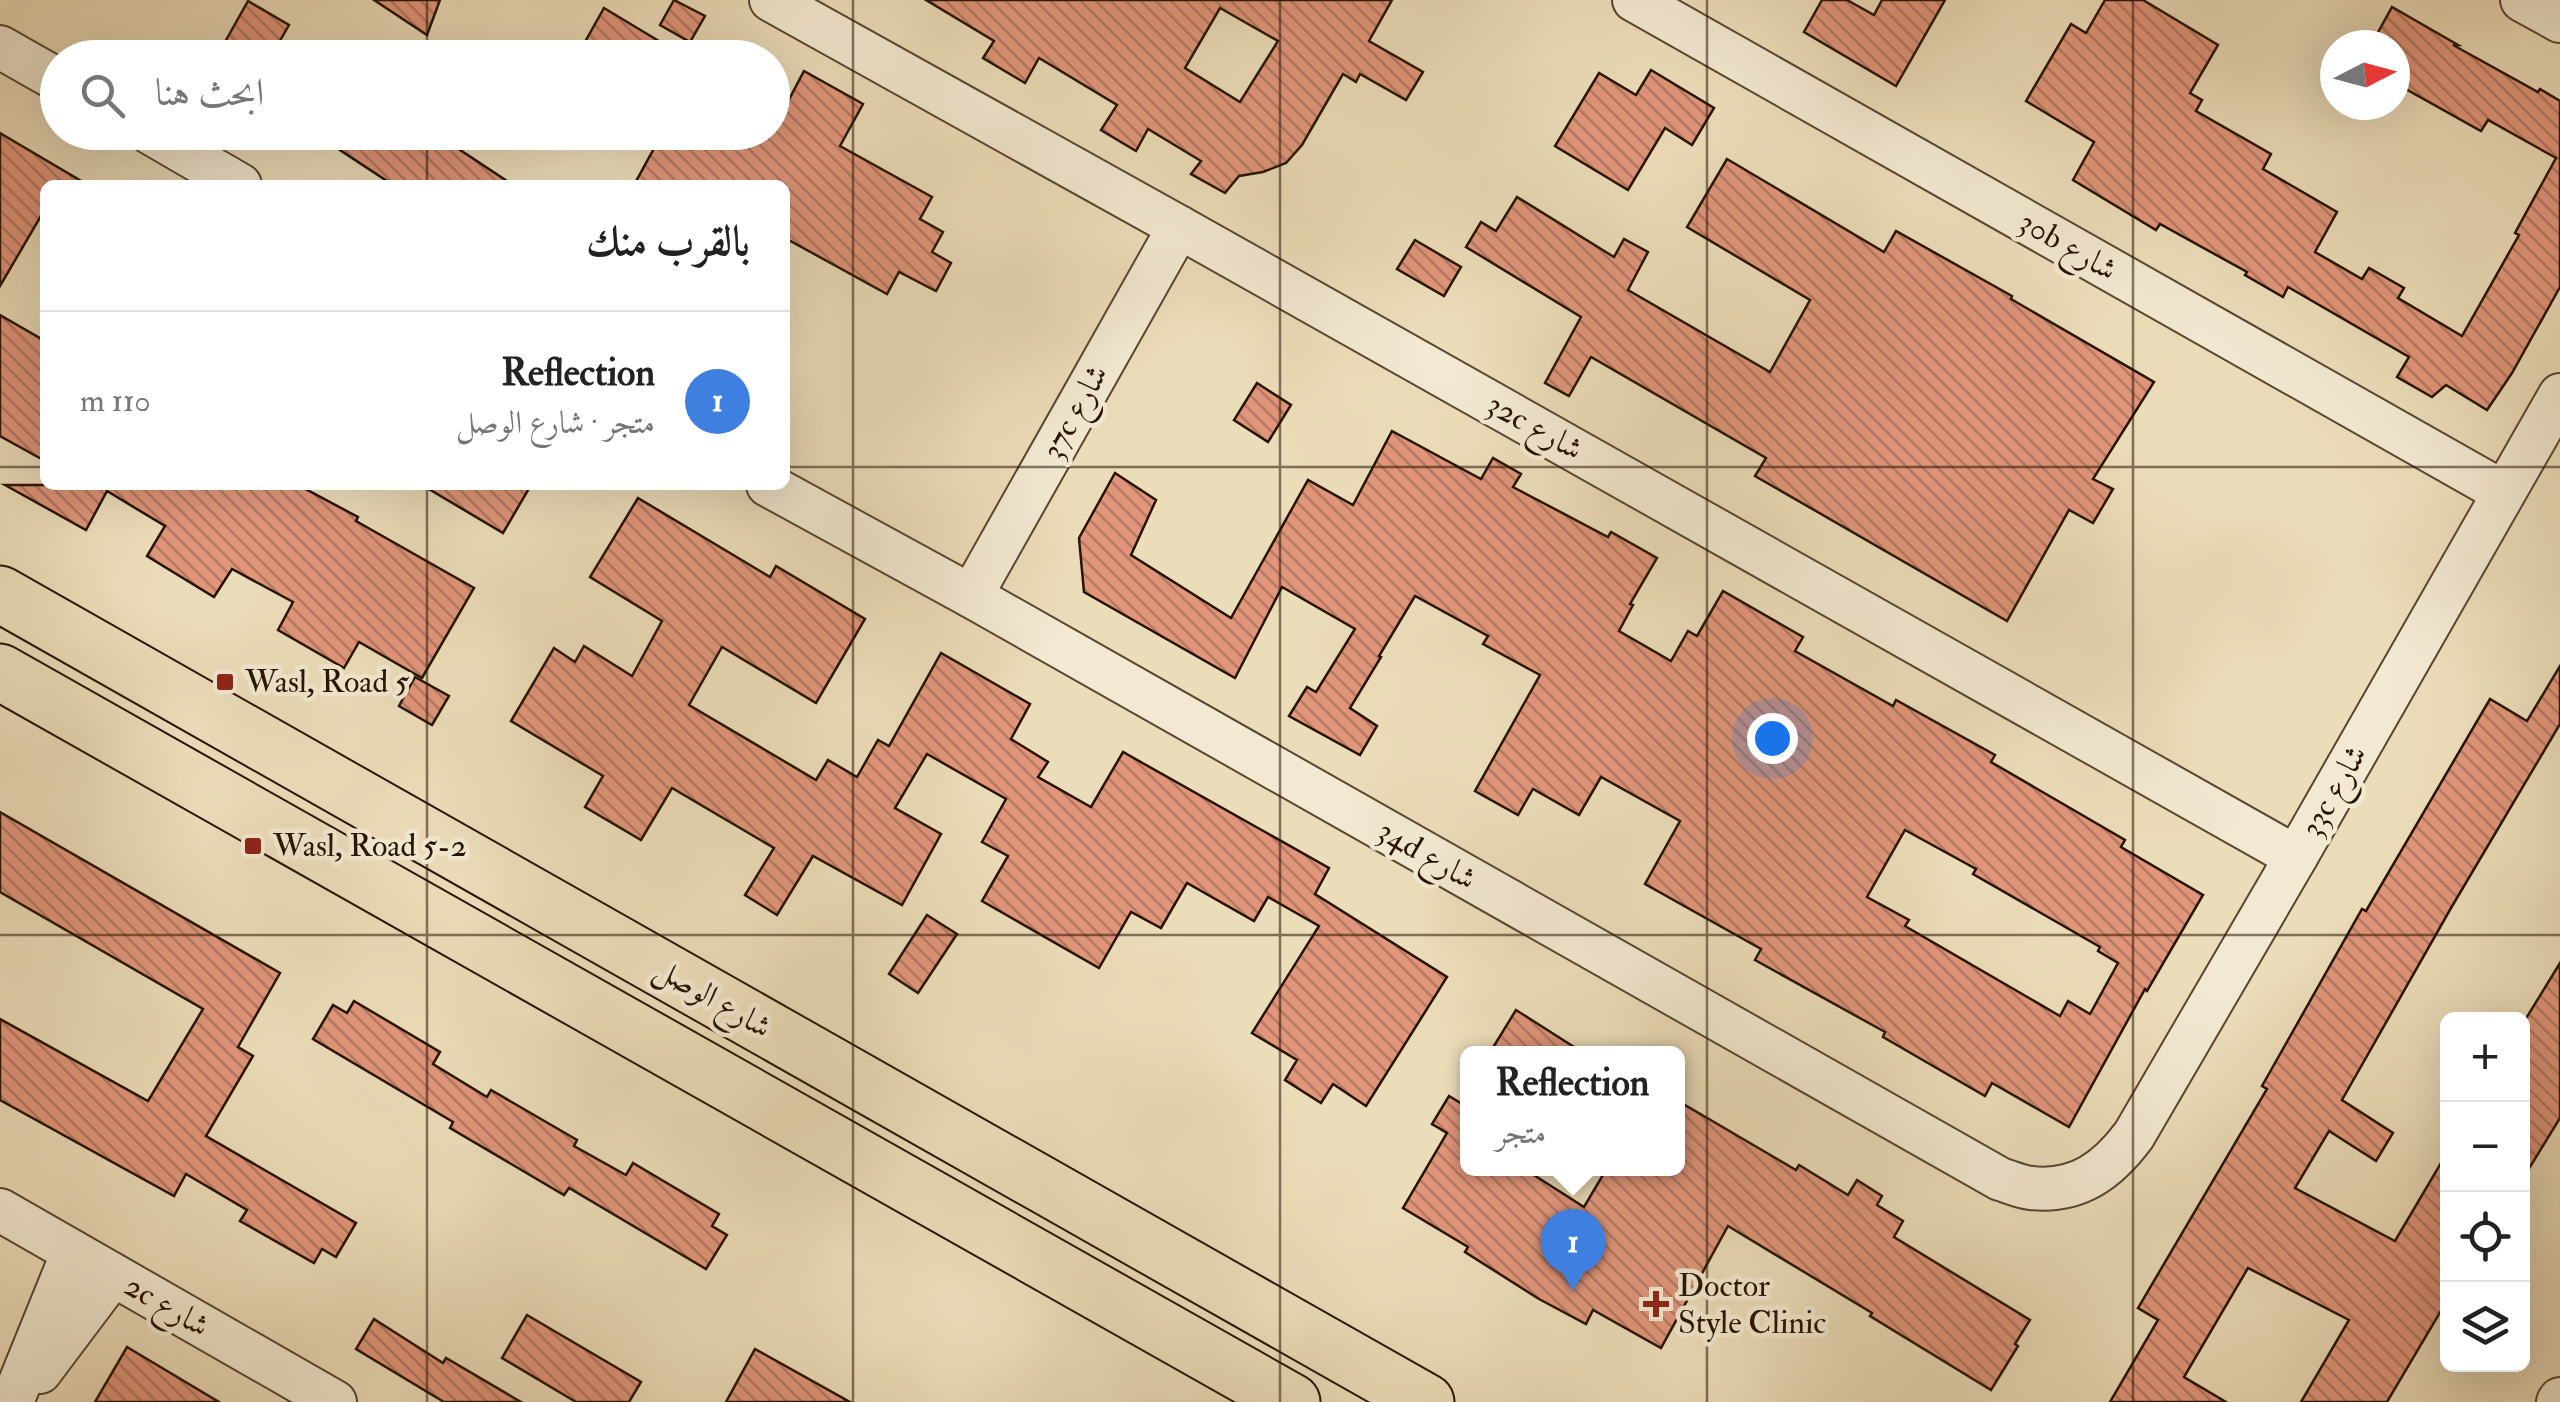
<!DOCTYPE html>
<html lang="ar">
<head>
<meta charset="utf-8">
<style>
  body { margin:0; font-family:"IM FELL Double Pica",Amiri,serif; background:#f6f6f6; color:#222; direction:rtl }
  .controls { position:absolute; right:30px; bottom:30px; display:grid; overflow:hidden; border-radius:15px; box-shadow:0 10px 40px #0002 }
  .controls button { width:90px; height:90px; display:grid; place-items:center; padding:0; border:0; border-bottom:2px solid #e0e0e0; background:#fff; color:#222; font:50px sans-serif }
  .compass { position:absolute; left:2320px; top:30px; width:90px; height:90px; border-radius:50%; background:#fff; box-shadow:0 10px 40px #0002; rotate:84deg }
  .you { position:absolute; left:1772px; top:738px; width:35px; height:35px; margin:-25px; border:8px solid #fff; border-radius:50%; background:#1a73e8; box-shadow:0 0 0 15px #1a73e833 }
  .badge { display:grid; place-items:center; width:65px; height:65px; border-radius:50%; background:#0f766e; color:#fff; font-size:32px; font-weight:700 }
  .pin { position:absolute; translate:-50% -82px; filter:drop-shadow(0 2px 5px #0008) }
  .pin::after { content:''; position:absolute; top:52px; width:35px; height:30px; background:inherit; clip-path:polygon(0 0,100% 0,50% 100%) }
  .popup { position:absolute; left:1460px; top:1046px; width:225px; height:130px; box-sizing:border-box; display:grid; place-content:center; border-radius:15px; background:#fff; filter:drop-shadow(0 2px 8px #0005); font-size:32px; white-space:nowrap; color:#767676 }
  .popup b { font-size:38px; color:#222 }
  .popup::after { content:''; position:absolute; left:50%; top:100%; margin-left:-20px; border:20px solid transparent; border-top-color:#fff }
  .list { margin:0; padding:0; list-style:none }
  h2 { display:flex; justify-content:space-between; align-items:center; height:130px; margin:0; padding:0 40px; font-size:42px }
  h2 small { font-size:32px; font-weight:400; color:#767676 }
  .list li { display:grid; grid-template-columns:65px 1fr auto; gap:30px; align-items:center; box-sizing:border-box; height:180px; padding:0 40px; border-top:2px solid #e0e0e0 }
  .list b { display:block; font-size:38px; white-space:nowrap }
  .list p { margin:0; font-size:32px; white-space:nowrap; color:#767676 }
  .list em { font-size:32px; font-style:normal; color:#767676 }
  .icon { flex:none; width:55px; height:55px; fill:none; stroke:currentColor; stroke-width:2; stroke-linecap:round; stroke-linejoin:round }
  .map { position:relative; flex:none; width:2560px; height:1402px; overflow:hidden; direction:ltr }
  .search { position:absolute; background:#fff; box-shadow:0 10px 40px #0002; left:40px; top:40px; width:750px; height:110px; display:flex; align-items:center; gap:25px; box-sizing:border-box; padding:0 35px; border-radius:55px; color:#767676; font-size:38px }
  .panel { position:absolute; background:#fff; box-shadow:0 10px 40px #0002; left:40px; top:180px; width:750px; height:310px; border-radius:15px; direction:rtl }
  .map>svg:first-child { display:block }
  .building { fill:url(#building-back-hatch); stroke:#261401; stroke-width:2.5; fill-rule:evenodd }
  .lines { fill:none; stroke-linecap:round; stroke-linejoin:round }
  .street-casing { stroke:#58462f; stroke-width:46 }
  .primary-casing { stroke:#261401; stroke-width:59 }
  .street { stroke:#f3e9d2; stroke-width:42 }
  .primary { stroke:#ecddba; stroke-width:55 }
  .grid { fill:none; stroke:#261401; stroke-width:2.5; stroke-opacity:0.55 }
  .poi-dot { fill:#8f2418; stroke:#f3e9d2; stroke-width:4 }
  .labels { text-anchor:middle; dominant-baseline:central; stroke-width:9; stroke-linejoin:round; paint-order:stroke }
  .street-label { font-size:32px; fill:#261401; stroke:#f3e9d2 }
  .poi-label { font-size:32px; fill:#261401; stroke:#f3e9d2; text-anchor:start }
</style>
</head>
<body>
<div class="map">
<svg width="2560" height="1402" viewBox="0 0 2560 1402">
  <defs>
    <pattern id="building-back-hatch" width="6" height="6" patternUnits="userSpaceOnUse" patternTransform="scale(2.5)"><rect width="6" height="6" fill="#e1967b"/><path d="M-1 5l2 2M0 0l6 6M5-1l2 2" fill="none" stroke="#b67962"/></pattern>
  </defs>
  <rect width="100%" height="100%" fill="#ecddba"/>
  <filter id="stains"><feTurbulence type="fractalNoise" baseFrequency=".002" numOctaves="4"/><feColorMatrix values="0 0 0 0 .2 0 0 0 0 .09 0 0 0 0 .02 0 0 0 .5 -.17"/></filter>
  <radialGradient id="worn" r=".72"><stop offset=".6" stop-color="#630" stop-opacity="0"/><stop offset="1" stop-color="#630" stop-opacity=".3"/></radialGradient>
  <g class="building">
    <path d="M374,0H440L427,35Z"/>
    <path d="M674,0L705,16L690,42L660,25Z"/>
    <path d="M926,0H1392L1369,41L1423,72L1406,100L1360,74L1356,82L1343,74L1302,145L1286,163L1263,172L1239,176L1225,193L1191,174L1201,161L1148,129L1136,151L1101,130L1117,105L1039,58L1025,83L983,58L994,41ZM1220,8L1278,41L1240,102L1185,68Z"/>
    <path d="M1822,0H1847L1874,15L1882,0H1945L1896,86L1804,32Z"/>
    <path d="M2105,0H2143L2218,45L2190,93L2202,100L2196,111L2271,154L2263,169L2337,212L2315,252L2362,279L2369,268L2404,288L2398,298L2462,336L2519,235L2515,233L2556,158L2488,120L2481,131L2395,83V45H2371L2392,7L2458,45H2453L2538,92L2540,89L2560,101V287L2512,373L2487,410L2446,385L2432,397L2397,377L2409,357L2288,287L2283,297L2245,275L2247,272L2160,224L2156,230L2073,180L2094,142L2026,101L2071,24L2086,33Z"/>
    <path d="M248,1L289,25L270,58H216Z"/>
    <path d="M604,8L687,58H576Z"/>
    <path d="M1651,70L1714,108L1692,145L1665,128L1628,190L1555,146L1599,73L1636,95Z"/>
    <path d="M804,71L863,104L840,146L932,197L920,219L943,232L932,252L951,263L936,291L899,272L887,294L785,238V185H634L663,132H772Z"/>
    <path d="M351,132H433L513,185H393L340,150Z"/>
    <path d="M0,133L88,185H45V209L0,286Z"/>
    <path d="M1727,159L1884,252L1896,231L2012,296L2011,299L2154,382L2093,479L2113,489L2093,523L2069,510L2007,621L1755,476L1766,458L1591,357L1569,396L1545,383L1581,317L1466,247L1481,222L1496,231L1517,197L1614,257L1624,239L1648,252L1628,290L1770,372L1810,300L1687,227Z"/>
    <path d="M1415,240L1461,267L1444,296L1397,269Z"/>
    <path d="M0,315L45,341V461L0,436Z"/>
    <path d="M1257,383L1291,405L1268,442L1234,420Z"/>
    <path d="M1392,431L1481,479L1493,458L1521,474L1513,487L1608,537L1611,532L1657,558L1630,604L1633,605L1619,631L1671,661L1688,631L1697,636L1723,591L1803,637L1795,651L1893,706L1896,700L1995,755L1991,762L2125,840L2121,847L2203,895L2147,991L2145,989L2069,1127L1992,1083L1985,1096L1883,1037L1885,1032L1755,960L1761,949L1645,884L1680,821L1601,777L1579,815L1533,789L1518,815L1475,791L1540,675L1483,644L1488,636L1415,596L1379,656L1381,657L1350,708L1377,726L1360,755L1289,716L1307,687L1316,692L1355,629L1282,587L1235,678L1084,592L1079,538L1115,473L1156,500L1131,555L1231,618L1308,480L1353,505ZM1905,830L1976,869L1973,874L2100,947L2098,951L2118,963L2090,1014L2068,1001L2060,1016L1905,926L1909,920L1867,897Z"/>
    <path d="M5,485H298L358,517L356,521L474,588L422,678L359,642L344,668L278,630L293,602L232,569L214,597L147,556L165,526L107,491L86,530Z"/>
    <path d="M422,485H531L503,533Z"/>
    <path d="M638,498L770,577L776,566L865,619L816,703L722,647L689,705L816,780L828,760L857,777L878,740L889,746L941,653L1030,704L1011,739L1048,762L1038,777L1091,807L1123,752L1329,868L1315,894L1447,977L1366,1106L1333,1084L1321,1103L1285,1080L1297,1060L1252,1033L1319,926L1268,897L1254,921L1187,883L1161,928L1131,912L1099,968L982,901L1008,856L982,842L1006,799L927,754L895,808L941,834L902,905L813,856L777,915L745,895L774,848L672,788L641,840L585,807L603,776L511,721L554,648L575,662L584,646L632,676L662,621L590,577Z"/>
    <path d="M2560,666V724L2451,908L2342,1100L2393,1133L2376,1161L2329,1131L2295,1188L2395,1241L2448,1151V1299L2387,1402H2301L2349,1320L2248,1268L2184,1377L2226,1402H2110L2158,1320L2138,1308L2267,1089L2262,1086L2362,909L2366,911L2490,699L2527,721Z"/>
    <path d="M415,677L449,696L432,725L399,706Z"/>
    <path d="M0,812L280,973L238,1047L253,1056L206,1136L356,1223L336,1257L322,1249L314,1263L240,1221L247,1210L186,1174L174,1196L0,1100V1019L148,1101L203,1009L0,892Z"/>
    <path d="M927,915L957,934L918,993L889,974Z"/>
    <path d="M2560,963V1118L2522,1180V1025Z"/>
    <path d="M354,1001L440,1052L433,1064L487,1097L491,1090L577,1140L574,1146L626,1175L633,1163L719,1214L712,1226L727,1235L706,1269L569,1188L564,1195L450,1128L453,1122L313,1039L333,1005L347,1013Z"/>
    <path d="M1516,1010L1585,1054H1489Z"/>
    <path d="M1449,1096L1464,1105L1468,1097V1168H1523L1584,1207L1607,1168H1678V1101L1796,1170L1799,1165L1848,1195L1857,1180L1882,1196L1877,1205L1903,1221L1894,1237L2030,1320L2015,1344L2018,1346L1991,1390L1870,1316L1872,1313L1728,1226L1661,1348L1593,1310L1586,1324L1539,1299L1465,1252L1468,1247L1403,1208L1447,1133L1432,1124Z"/>
    <path d="M527,1315L641,1382L629,1402H576L502,1358Z"/>
    <path d="M374,1319L443,1363L446,1358L521,1402H444L356,1349Z"/>
    <path d="M127,1347L219,1402H95Z"/>
    <path d="M755,1349L850,1402H726Z"/>
  </g>
  <g class="lines">
    <g class="street-casing">
      <g id="street">
        <path d="M771,0L1179,227L2296,857"/>
        <path d="M1634,0L2503,492"/>
        <path d="M2522,0L2560,21"/>
        <path d="M0,47L58,80"/>
        <path d="M149,132L240,185"/>
        <path d="M768,485L971,596L2000,1179C2010,1182 2021,1187 2031,1188C2078,1193 2108,1170 2134,1135L2296,857L2560,395"/>
        <path d="M971,596L1179,227"/>
        <path d="M0,1210L335,1402"/>
        <path d="M40,1372L113,1275"/>
        <path d="M12,1402L73,1252"/>
        <path d="M2558,1402L2560,1399"/>
      </g>
    </g>
    <g class="primary-casing">
      <g id="primary">
        <path d="M0,594L1426,1402"/>
        <path d="M0,672L1292,1402"/>
      </g>
    </g>
    <use href="#street" class="street"/>
    <use href="#primary" class="primary"/>
  </g>
  <path class="grid" d="M427,0V58M853,0V1402M1280,0V1402M1707,0V1402M2133,0V1402M427,132V185M0,467H45M785,467H2560M427,485V1402M0,935H2560"/>
  <g class="poi-dot">
    <rect x="215" y="672" width="20" height="20" rx="5"/>
    <rect x="243" y="836" width="20" height="20" rx="5"/>
    <path d="M1651 1289h10v10h10v10h-10v10h-10v-10h-10v-10h10z"/>
  </g>
  <g class="labels">
    <g class="street-label">
      <text transform="translate(2068 246) rotate(30)">30b شارع</text>
      <text transform="translate(1075 412) rotate(-61)">37c شارع</text>
      <text transform="translate(1535 427) rotate(29)">32c شارع</text>
      <text transform="translate(2334 791) rotate(-60)">33c شارع</text>
      <text transform="translate(1427 855) rotate(30)">34d شارع</text>
      <text transform="translate(713 998) rotate(30)">شارع الوصل</text>
      <text transform="translate(167 1306) rotate(30)">2c شارع</text>
    </g>
    <g class="poi-label">
      <text x="245" y="682">Wasl, Road 5</text>
      <text x="273" y="846">Wasl, Road 5-2</text>
      <text x="1678" y="1286">Doctor<tspan x="1678" dy="37">Style Clinic</tspan></text>
    </g>
  </g>
  <rect width="100%" height="100%" filter="url(#stains)"/>
  <rect width="100%" height="100%" fill="url(#worn)"/>
</svg>
<div class="controls">
<button>+</button>
<button>−</button>
<button><svg class="icon" aria-label="locate" viewBox="0 0 24 24"><circle cx="12" cy="12" r="6"/><path d="M12 2v4M12 18v4M2 12h4M18 12h4"/></svg></button>
<button><svg class="icon" aria-label="layers" viewBox="0 0 24 24"><path d="M12 4l9 5-9 5-9-5zM3 14l9 5 9-5"/></svg></button>
</div>
<svg class="compass" viewBox="-18 -18 36 36"><path d="M0-13l5 13h-10z" fill="#e53935"/><path d="M0 13l5-13h-10z" fill="#767676"/></svg>
<div class="you"></div>
<div class="pin badge" style="left:1573px;top:1291px;background:#3f7fe0">1</div>
<div class="popup"><b>Reflection</b>متجر</div>
<div class="search"><svg class="icon" aria-label="search" viewBox="0 0 24 24"><circle cx="10" cy="10" r="6"/><path d="M15 15l6 6"/></svg>ابحث هنا</div>
<section class="panel">
<h2>بالقرب منك<small></small></h2>
<ul class="list">
<li><span class="badge" style="background:#3f7fe0">1</span><div><b>Reflection</b><p>متجر · شارع الوصل</p></div><em>110 m</em></li>
</ul>
</section>
</div>
</body>
</html>
